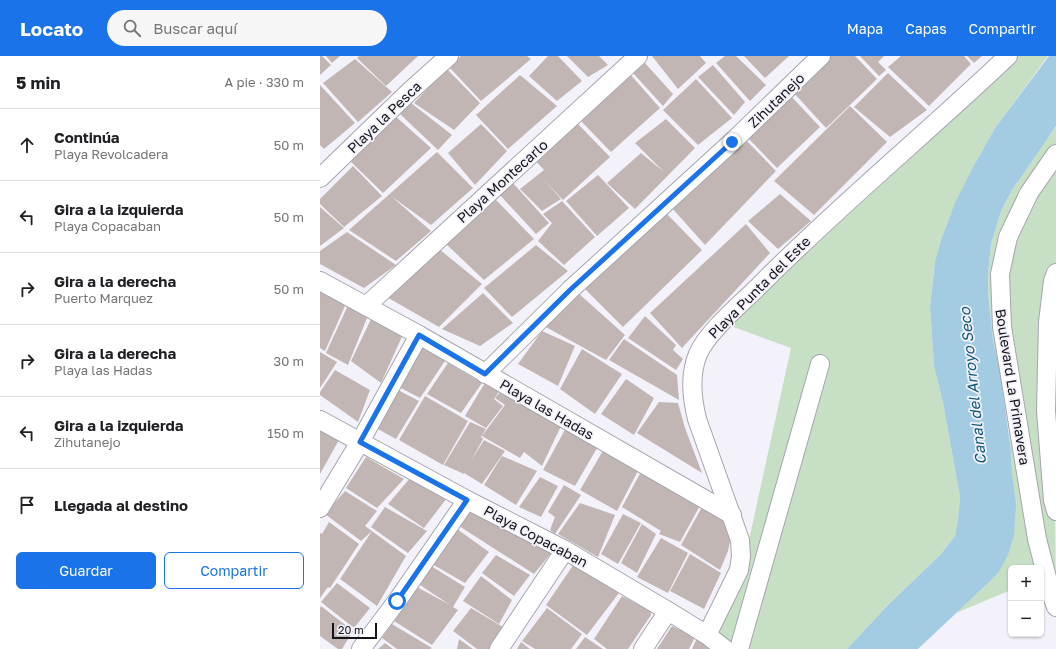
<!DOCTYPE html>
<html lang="es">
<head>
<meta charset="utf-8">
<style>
  body { margin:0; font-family:"Golos Text",sans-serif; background:#f6f6f6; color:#202124 }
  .controls { position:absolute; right:12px; bottom:12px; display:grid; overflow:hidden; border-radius:6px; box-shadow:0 1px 3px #0004 }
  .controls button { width:36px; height:36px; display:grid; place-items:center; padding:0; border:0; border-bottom:1px solid #e0e0e0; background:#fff; color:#202124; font:20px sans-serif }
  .scale { position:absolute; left:12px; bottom:10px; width:45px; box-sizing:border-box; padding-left:4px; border:2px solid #141317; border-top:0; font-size:11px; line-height:14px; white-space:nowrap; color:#141317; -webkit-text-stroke:3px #f3f2fb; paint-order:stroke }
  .stop { position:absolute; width:12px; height:12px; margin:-9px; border:3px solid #1a73e8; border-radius:50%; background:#fff }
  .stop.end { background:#1a73e8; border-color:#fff; box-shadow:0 1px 4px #0008 }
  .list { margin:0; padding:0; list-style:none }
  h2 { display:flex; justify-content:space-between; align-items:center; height:52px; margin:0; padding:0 16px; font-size:17px }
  h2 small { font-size:13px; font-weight:400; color:#757577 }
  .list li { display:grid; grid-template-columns:26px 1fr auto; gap:12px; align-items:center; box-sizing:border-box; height:72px; padding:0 16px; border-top:1px solid #e0e0e0 }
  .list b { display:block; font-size:15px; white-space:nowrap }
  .list p { margin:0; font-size:13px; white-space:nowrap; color:#757577 }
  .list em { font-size:13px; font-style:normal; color:#757577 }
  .actions { display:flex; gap:8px; padding:12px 16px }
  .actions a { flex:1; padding:9px 0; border:1px solid #1a73e8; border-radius:6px; text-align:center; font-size:14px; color:#1a73e8 }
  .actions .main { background:#1a73e8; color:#fff }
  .icon { flex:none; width:22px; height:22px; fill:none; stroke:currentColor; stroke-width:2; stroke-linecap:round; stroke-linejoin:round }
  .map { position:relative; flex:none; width:736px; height:593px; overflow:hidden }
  header { display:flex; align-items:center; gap:24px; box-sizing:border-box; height:56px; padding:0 20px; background:#1a73e8; color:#fff }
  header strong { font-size:19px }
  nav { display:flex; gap:22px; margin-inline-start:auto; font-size:14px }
  .search { width:280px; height:36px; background:#f6f6f6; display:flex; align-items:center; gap:10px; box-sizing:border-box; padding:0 14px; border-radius:22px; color:#757577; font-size:15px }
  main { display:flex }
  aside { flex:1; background:#fff }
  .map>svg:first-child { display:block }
  .green { fill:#c6dfc5 }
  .water { fill:#a3cce3 }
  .building { fill:#c1b6b4 }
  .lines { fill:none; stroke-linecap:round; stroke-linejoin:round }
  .minor-casing { stroke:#a6a5ae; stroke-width:20 }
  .minor { stroke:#fff; stroke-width:18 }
  .route { stroke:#1a73e8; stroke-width:5 }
  .labels { text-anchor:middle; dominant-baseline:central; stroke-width:3.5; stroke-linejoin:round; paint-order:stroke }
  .street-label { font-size:14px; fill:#141317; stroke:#f3f2fb }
  .water-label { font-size:15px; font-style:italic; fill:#115978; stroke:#f3f2fb }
</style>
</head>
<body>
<header>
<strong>Locato</strong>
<div class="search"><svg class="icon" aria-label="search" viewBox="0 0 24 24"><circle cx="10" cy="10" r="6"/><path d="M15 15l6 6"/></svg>Buscar aquí</div>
<nav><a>Mapa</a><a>Capas</a><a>Compartir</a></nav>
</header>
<main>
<aside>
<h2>5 min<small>A pie · 330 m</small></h2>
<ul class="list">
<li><svg class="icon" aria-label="ahead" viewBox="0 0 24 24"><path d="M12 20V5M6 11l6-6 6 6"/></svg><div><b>Continúa</b><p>Playa Revolcadera</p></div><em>50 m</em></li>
<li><svg class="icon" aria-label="left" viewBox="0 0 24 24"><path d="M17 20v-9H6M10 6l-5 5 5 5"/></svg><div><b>Gira a la izquierda</b><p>Playa Copacaban</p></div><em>50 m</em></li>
<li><svg class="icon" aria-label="right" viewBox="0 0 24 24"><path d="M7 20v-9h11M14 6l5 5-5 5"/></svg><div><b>Gira a la derecha</b><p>Puerto Marquez</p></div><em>50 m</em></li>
<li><svg class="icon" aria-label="right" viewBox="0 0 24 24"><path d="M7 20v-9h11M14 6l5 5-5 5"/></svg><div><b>Gira a la derecha</b><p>Playa las Hadas</p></div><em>30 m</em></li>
<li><svg class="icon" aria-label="left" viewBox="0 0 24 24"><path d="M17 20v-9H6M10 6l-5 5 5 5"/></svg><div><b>Gira a la izquierda</b><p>Zihutanejo</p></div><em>150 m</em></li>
<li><svg class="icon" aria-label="arrive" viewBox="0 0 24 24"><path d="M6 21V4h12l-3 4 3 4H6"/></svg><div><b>Llegada al destino</b></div></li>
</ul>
<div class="actions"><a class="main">Guardar</a><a>Compartir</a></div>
</aside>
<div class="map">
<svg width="736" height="593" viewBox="0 0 736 593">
  <rect width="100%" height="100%" fill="#f3f2fb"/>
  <g class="green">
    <path d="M690,0H728L675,72L652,113L630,160L622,181L614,212L610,250L614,310L623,347L640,441L638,463L635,480L621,498L567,550L527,593H414L393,578L427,502L429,484L471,292L408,269Z"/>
    <path d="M736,71V217L733,225L736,551L721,512H691V534L636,557L666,529L692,418L691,395L688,367L680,315L673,285L668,235V219L671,188L681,155L692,134L725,85Z"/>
  </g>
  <path class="water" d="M729,0H736V70L692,134L681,155L671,188L668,219V236L673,285L680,315L691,395L692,418L696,449L694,479L688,499L678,517L666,529L598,593H527L567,550L621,498L635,480L638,463L640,441L623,347L614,310L610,250L615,206L622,181L635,147L652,113L675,72Z"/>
  <g class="building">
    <path d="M0,0H2L11,9L0,19Z"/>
    <path d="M6,0H20L12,7Z"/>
    <path d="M39,0H98L66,30L37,2Z"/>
    <path d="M141,0H207L211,3L161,45L129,11Z"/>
    <path d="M228,0H238L262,25L237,45L209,20Z"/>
    <path d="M247,0H279L288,9L268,21Z"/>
    <path d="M332,0H380L386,7L358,33Z"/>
    <path d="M405,0H416L446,29L430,45L396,7Z"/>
    <path d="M424,0H469L445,22Z"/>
    <path d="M511,0H535L557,23L506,72L473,36Z"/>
    <path d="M540,0H564L558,6L566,14L559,20Z"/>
    <path d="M581,0H644L651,8L609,50L568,11Z"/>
    <path d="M647,0H662L654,7Z"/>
    <path d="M35,3L72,36L38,66L3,27Z"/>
    <path d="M324,6L353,38L343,50L313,17Z"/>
    <path d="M393,9L425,46L414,59L378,21Z"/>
    <path d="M126,12L160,47L134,74L94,47Z"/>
    <path d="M309,17L340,52L291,96L259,63Z"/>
    <path d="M568,17L607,54L570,81L534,51Z"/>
    <path d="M200,19L237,50L188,93L156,59Z"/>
    <path d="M376,23L412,62L378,89L343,54Z"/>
    <path d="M0,29L35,67L4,93L0,89Z"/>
    <path d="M470,39L500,71L457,112L426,80Z"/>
    <path d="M91,47L132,79L118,94L80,58Z"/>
    <path d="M530,50L567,86L494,159L454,125Z"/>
    <path d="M74,59L111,92L63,137L28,103Z"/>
    <path d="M346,63L375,92L315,153L287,127L321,97L344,116L315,87Z"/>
    <path d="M257,67L290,101L243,144L222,122L241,143L222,155L200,133L224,114L215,104Z"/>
    <path d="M161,68L187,95L155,129L128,97Z"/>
    <path d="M425,83L456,115L385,189L352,152Z"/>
    <path d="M117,96L153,132L111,169L71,140L111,175L76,205L29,174Z"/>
    <path d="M33,110L62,140L24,171L0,148V143Z"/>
    <path d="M278,119L309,152L277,180L246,145Z"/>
    <path d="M192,126L229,167L216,178L179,138Z"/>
    <path d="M460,138L491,165L458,193L428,165Z"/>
    <path d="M176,144L214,183L164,224L124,186Z"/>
    <path d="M242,145L275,181L244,209L218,185L232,167L223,158Z"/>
    <path d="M0,151L24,172L0,190Z"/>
    <path d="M346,157L382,194L303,271L264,232Z"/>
    <path d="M426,168L450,197L362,292L330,257Z"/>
    <path d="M27,176L76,209L44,232L0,208V195Z"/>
    <path d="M216,189L248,215L192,261L164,232Z"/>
    <path d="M119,193L162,228L119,271L65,240Z"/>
    <path d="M0,228L28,243L5,295L0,292Z"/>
    <path d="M257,236L305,279L286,304L224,270Z"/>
    <path d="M163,237L193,267L160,290L122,273Z"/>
    <path d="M30,245L49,257L28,309L6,297Z"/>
    <path d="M53,259L85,274L61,327L31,305Z"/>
    <path d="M325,260L356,289L353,294L363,303L356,314L308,282Z"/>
    <path d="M222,275L255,290L238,330L198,308Z"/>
    <path d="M304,283L357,319L359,344L289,304Z"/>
    <path d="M100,287L127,302L100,342L77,330Z"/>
    <path d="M262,293L302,318L275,358L240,333Z"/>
    <path d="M0,296L17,306L0,332Z"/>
    <path d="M128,307L162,327L141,357L107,338Z"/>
    <path d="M15,314L50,334L38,366L0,339V336Z"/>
    <path d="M306,323L334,342L314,379L281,358Z"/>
    <path d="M166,325L181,333L174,343L183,350L166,372L145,360Z"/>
    <path d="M78,334L99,345L76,383L58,373Z"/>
    <path d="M182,334L242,368L222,410L204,396L200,402L162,380L185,349L175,342Z"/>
    <path d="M105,340L148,365L123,409L79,384Z"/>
    <path d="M339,346L358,347L365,372L382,417L317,377Z"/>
    <path d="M150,366L166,373L161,381L163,383L151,405L164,384L185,395L162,428L144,417V418L124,409Z"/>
    <path d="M247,370L277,392L255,430L223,414Z"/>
    <path d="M0,375L19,384L0,418Z"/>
    <path d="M284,393L320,411L297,455L260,434Z"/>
    <path d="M182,400L217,415L196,449L164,429Z"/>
    <path d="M46,401L84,423L57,452L26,432Z"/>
    <path d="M323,412L382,446L360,486L339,478L341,475L302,451Z"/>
    <path d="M91,421L127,442L104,472L68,448Z"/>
    <path d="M220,421L238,430L221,461L199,451Z"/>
    <path d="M244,429L261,439L235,478L230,474L235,461L228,456Z"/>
    <path d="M25,435L57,455L45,470L86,500L57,550L20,523L52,475L41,485L5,458Z"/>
    <path d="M260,447L295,459L278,501L238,478Z"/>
    <path d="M151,450L232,496L214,518L139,470Z"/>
    <path d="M65,451L107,475L88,497L51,471Z"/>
    <path d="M382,451L400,461L407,468L411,480L408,495L400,514L361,489Z"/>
    <path d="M303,458L321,467L298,508L281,498Z"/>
    <path d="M9,466L39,488L10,532L8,531L0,542V477L2,478Z"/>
    <path d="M322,468L336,478L317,517L301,507Z"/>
    <path d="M137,473L169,496L145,527L112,508Z"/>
    <path d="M341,482L368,497L348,537L317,521Z"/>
    <path d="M370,498L401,517L384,553L350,535Z"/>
    <path d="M176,499L210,519L194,540L162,517Z"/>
    <path d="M254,508L299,537L267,579L226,549Z"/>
    <path d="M111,510L145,531L133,551L138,554L112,589L74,565L97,531L130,549L100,529Z"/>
    <path d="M161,520L192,544L179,568L143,545Z"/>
    <path d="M17,527L50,552L34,572L1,546Z"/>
    <path d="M302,540L331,555V559L308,593H287L274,583Z"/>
    <path d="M1,550L33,575L22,593H18L0,580V552Z"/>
    <path d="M151,552L183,571L169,593H157L133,575Z"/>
    <path d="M227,552L262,578L251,593H215L202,585Z"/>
    <path d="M72,568L112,592L110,593H77L62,582Z"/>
    <path d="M352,570L375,581L369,593H337Z"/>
    <path d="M378,580L402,593H372Z"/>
    <path d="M265,581L283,593H256Z"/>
    <path d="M139,583L153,593H137Z"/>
    <path d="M201,586L210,593H197Z"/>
    <path d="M65,587L73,593H58Z"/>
  </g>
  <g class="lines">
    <g class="minor-casing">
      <g id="minor">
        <path d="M736,98L709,137L688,181L680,218L682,271L717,483L731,537L736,551"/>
        <path d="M0,122L90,35L129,0"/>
        <path d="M736,217L733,225L728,266L726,355L733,444L736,455"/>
        <path d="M0,225L99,279L412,459"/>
        <path d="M46,250L318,0"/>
        <path d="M165,318L250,234L412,86L501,0"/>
        <path d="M0,364L147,444L245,494L348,555L387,579L405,593"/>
        <path d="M0,452L40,386L99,279"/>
        <path d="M387,579L419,514L421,500L420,484L377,363C372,342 369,319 378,298C388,275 421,248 439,230C518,150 606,78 688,0"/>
        <path d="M41,593L77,545L147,444"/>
        <path d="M179,593L245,494"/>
        <path d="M323,593L348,555"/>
        <path d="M419,593L500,308"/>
      </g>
    </g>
    <use href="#minor" class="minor"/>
  </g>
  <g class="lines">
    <path class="route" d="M77,545L147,444L40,386L99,279L165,318L250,234L412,86"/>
  </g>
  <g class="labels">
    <g class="street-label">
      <text transform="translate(456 44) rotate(-44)">Zihutanejo</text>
      <text transform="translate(64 61) rotate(-44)">Playa la Pesca</text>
      <text transform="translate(182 125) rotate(-42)">Playa Montecarlo</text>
      <text transform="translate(439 231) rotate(-45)">Playa Punta del Este</text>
      <text transform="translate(693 331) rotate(81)">Boulevard La Primavera</text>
      <text transform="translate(227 353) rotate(30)">Playa las Hadas</text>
      <text transform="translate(216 480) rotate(28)">Playa Copacaban</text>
    </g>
    <g class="water-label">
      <text transform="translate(652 330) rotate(-96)">Canal del Arroyo Seco</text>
    </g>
  </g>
</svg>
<div class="controls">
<button>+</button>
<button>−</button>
</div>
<div class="scale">20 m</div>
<div class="stop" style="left:77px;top:545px"></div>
<div class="stop end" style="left:412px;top:86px"></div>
</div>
</main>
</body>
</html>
